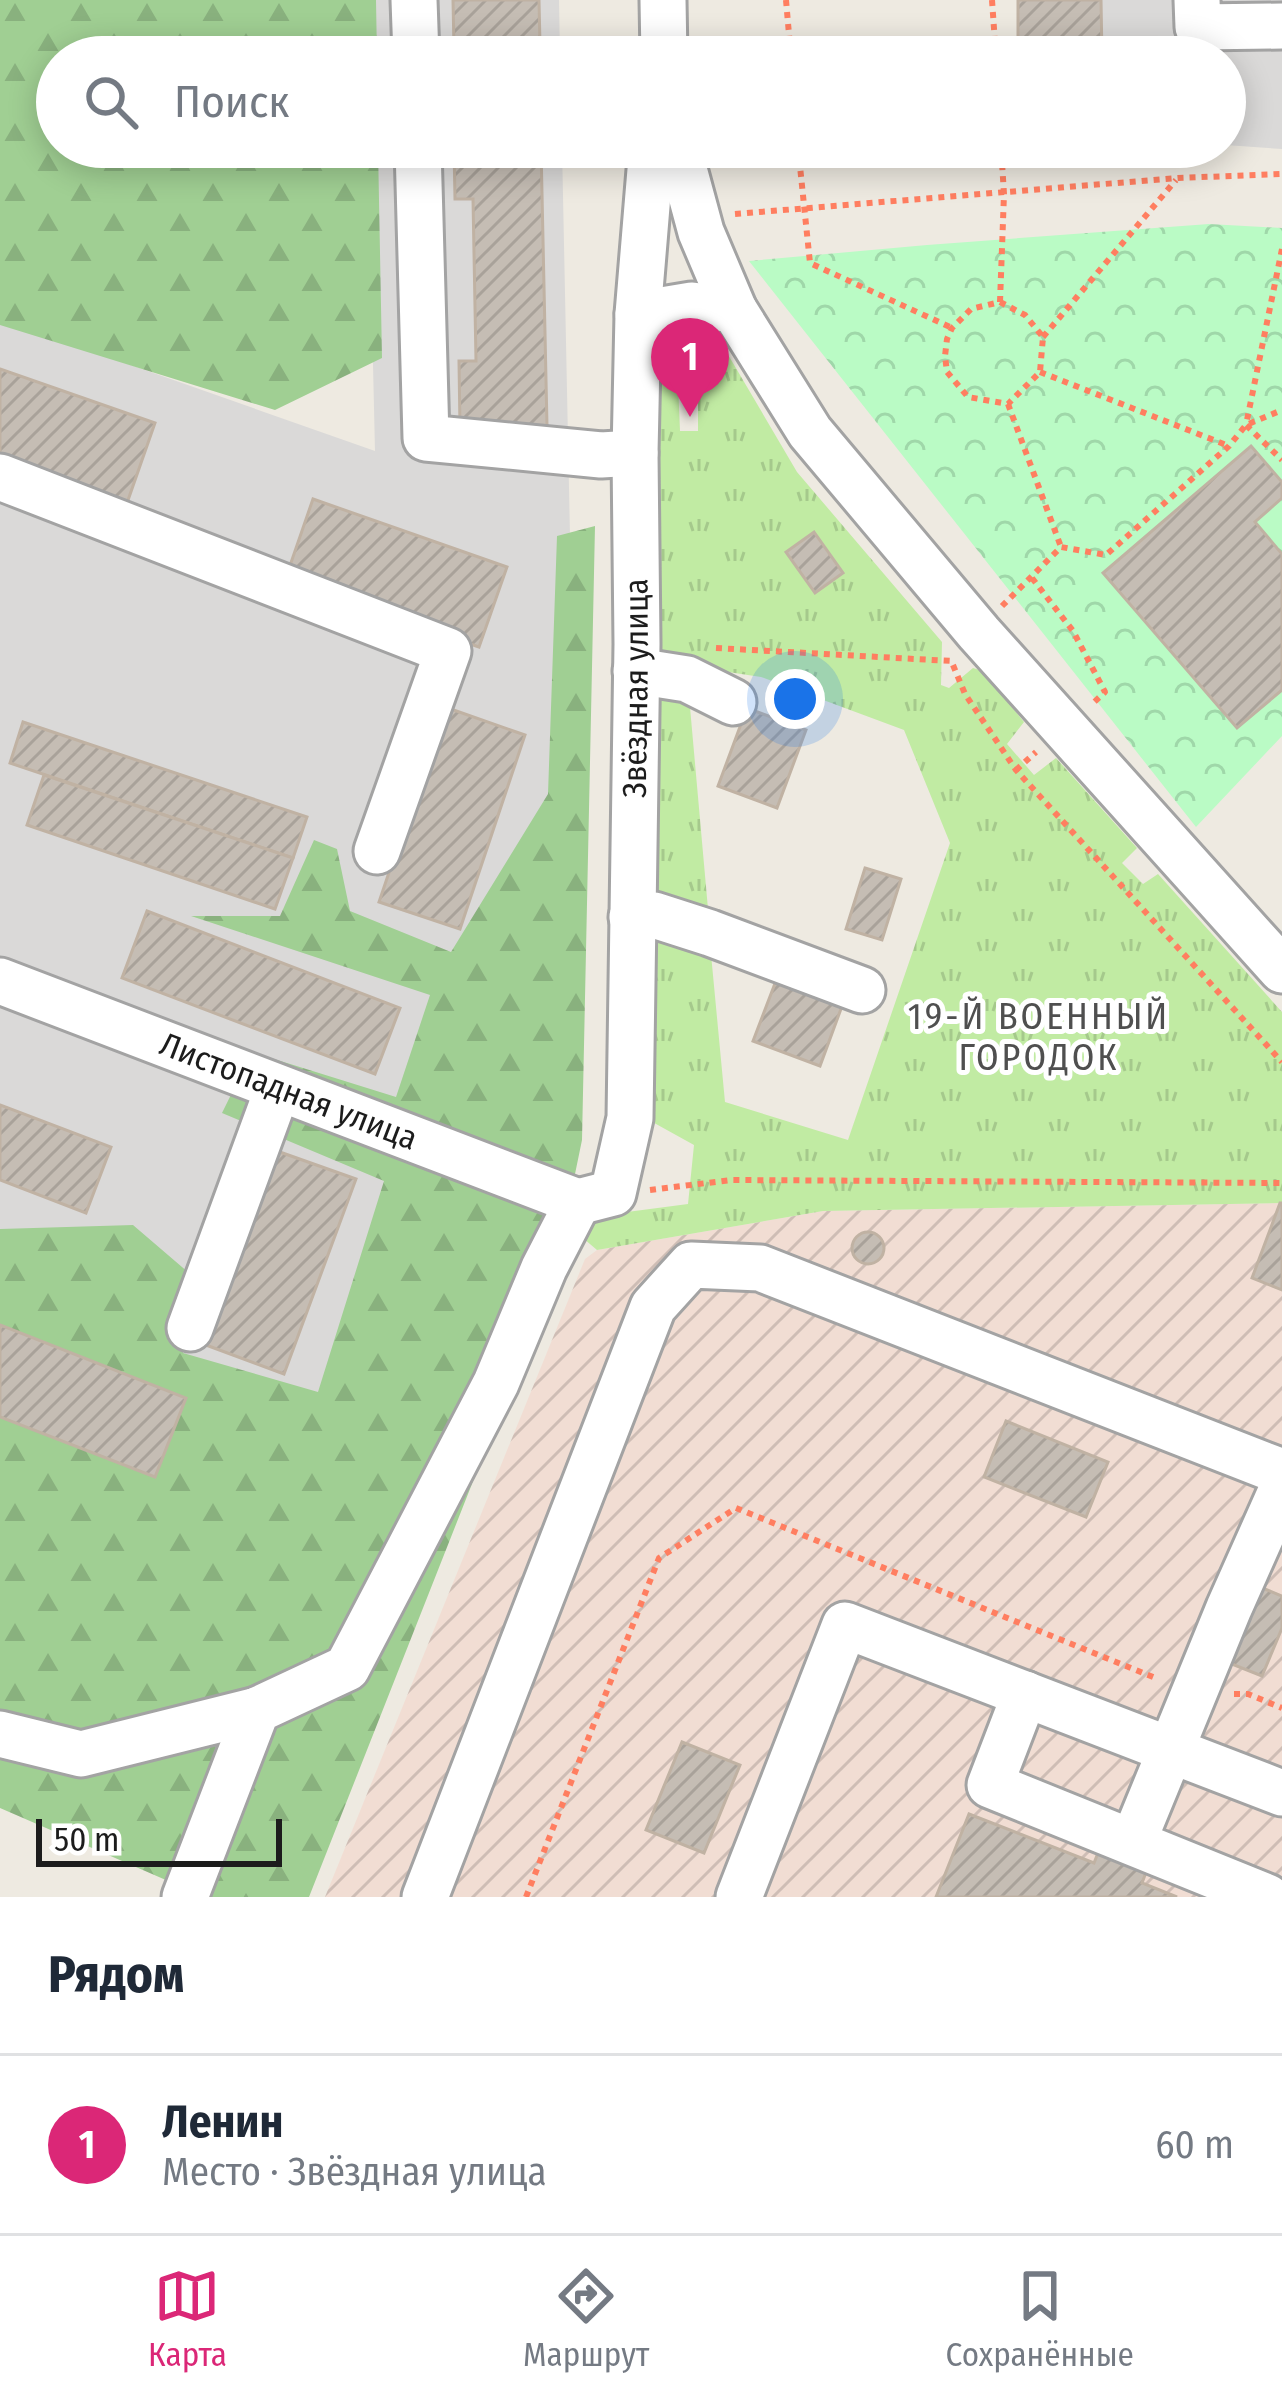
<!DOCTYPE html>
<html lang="ru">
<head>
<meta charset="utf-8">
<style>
  body { margin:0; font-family:"Fira Sans Condensed",sans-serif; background:#f6f6f7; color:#1f2937 }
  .scale { position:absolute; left:36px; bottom:30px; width:246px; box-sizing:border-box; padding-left:12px; border:6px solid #1c1c1c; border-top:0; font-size:33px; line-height:42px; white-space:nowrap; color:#1c1c1c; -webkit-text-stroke:9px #fff; paint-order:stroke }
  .you { position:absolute; left:795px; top:699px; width:42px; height:42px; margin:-30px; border:9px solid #fff; border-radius:50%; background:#1a73e8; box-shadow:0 0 0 18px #1a73e833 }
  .badge { display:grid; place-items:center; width:78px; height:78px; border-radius:50%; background:#db2777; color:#fff; font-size:39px; font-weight:700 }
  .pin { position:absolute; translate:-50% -99px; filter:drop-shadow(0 3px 6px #0008) }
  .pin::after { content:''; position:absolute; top:63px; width:42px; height:36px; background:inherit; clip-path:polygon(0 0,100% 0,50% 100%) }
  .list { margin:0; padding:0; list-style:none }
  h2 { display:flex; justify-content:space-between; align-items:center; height:156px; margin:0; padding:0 48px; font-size:51px }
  h2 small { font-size:39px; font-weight:400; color:#747a83 }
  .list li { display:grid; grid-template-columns:78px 1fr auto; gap:36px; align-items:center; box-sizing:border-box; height:180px; padding:0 48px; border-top:3px solid #e0e1e3 }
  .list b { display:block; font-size:45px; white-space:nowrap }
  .list p { margin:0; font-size:39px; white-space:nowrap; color:#747a83 }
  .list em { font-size:39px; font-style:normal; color:#747a83 }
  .icon { flex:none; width:66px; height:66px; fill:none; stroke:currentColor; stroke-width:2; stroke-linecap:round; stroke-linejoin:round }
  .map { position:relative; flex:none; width:1282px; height:1897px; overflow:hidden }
  .search { position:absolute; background:#fff; box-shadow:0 6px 30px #0003; left:36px; right:36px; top:36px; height:132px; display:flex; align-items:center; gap:30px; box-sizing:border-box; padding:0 42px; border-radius:66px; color:#747a83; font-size:45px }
  .sheet { height:336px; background:#fff }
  nav { display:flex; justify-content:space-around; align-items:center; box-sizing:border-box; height:168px; border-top:3px solid #e0e1e3; background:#fff; font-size:33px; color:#747a83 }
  nav a { display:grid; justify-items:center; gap:6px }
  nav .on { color:#db2777 }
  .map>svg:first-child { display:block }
  .residential { fill:#dad9d8 }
  .military { fill:url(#military-furrows) }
  .grass { fill:url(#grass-tufts) }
  .forest { fill:url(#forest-firs) }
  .park { fill:url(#park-crowns) }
  .building { fill:url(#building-hatch); stroke:#c0b2a3; stroke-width:3 }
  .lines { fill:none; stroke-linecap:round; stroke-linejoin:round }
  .minor-casing { stroke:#a3a3a3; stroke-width:51 }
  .path { stroke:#ff7e60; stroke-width:6; stroke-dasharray:6 6; stroke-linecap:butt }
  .minor { stroke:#fff; stroke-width:45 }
  .labels { text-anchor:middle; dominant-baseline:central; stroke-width:10; stroke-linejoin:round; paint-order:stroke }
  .street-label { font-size:33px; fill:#1c1c1c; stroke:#fff }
  .neighbourhood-label { font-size:36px; letter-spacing:3px; fill:#4f4f4f; stroke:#fff }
</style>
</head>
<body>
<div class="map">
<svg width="1282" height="1897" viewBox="0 0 1282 1897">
  <defs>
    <pattern id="military-furrows" width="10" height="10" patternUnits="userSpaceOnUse" patternTransform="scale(3)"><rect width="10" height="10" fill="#f1ddd3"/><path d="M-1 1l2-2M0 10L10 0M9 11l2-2" fill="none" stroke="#cebdb5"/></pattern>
    <pattern id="grass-tufts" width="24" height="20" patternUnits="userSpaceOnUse" patternTransform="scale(3)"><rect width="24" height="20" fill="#c1eba3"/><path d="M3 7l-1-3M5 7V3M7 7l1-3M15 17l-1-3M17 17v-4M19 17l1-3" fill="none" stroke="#a5c98c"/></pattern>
    <pattern id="forest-firs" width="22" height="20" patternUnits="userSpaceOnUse" patternTransform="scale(3)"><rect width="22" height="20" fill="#a0cf93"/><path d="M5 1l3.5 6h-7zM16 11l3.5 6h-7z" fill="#89b17e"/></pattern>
    <pattern id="park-crowns" width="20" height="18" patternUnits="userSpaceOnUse" patternTransform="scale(3)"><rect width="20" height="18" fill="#bafbc5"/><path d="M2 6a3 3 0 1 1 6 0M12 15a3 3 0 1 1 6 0" fill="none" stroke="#9fd7a9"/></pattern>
    <pattern id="building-hatch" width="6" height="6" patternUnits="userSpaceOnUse" patternTransform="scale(3)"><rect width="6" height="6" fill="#c5bdb4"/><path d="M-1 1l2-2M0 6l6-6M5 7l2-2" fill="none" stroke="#a9a29a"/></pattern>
  </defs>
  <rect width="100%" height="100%" fill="#eeeae1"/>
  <g class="residential">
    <path d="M364,0H559L560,57H366Z"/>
    <path d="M1058,0H1282V149L1225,145V57H1066Z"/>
    <path d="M368,147H562L575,780L313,1462L0,1465V319L375,451Z"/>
  </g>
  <path class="military" d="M1282,1203V1897H325L585,1259L597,1250L823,1211Z"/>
  <g class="grass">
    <path d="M698,331L714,339L730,358L797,472L942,642L941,685L949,688L973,668L983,671L1024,722L1007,744L1034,775L1056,758L1137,848L1122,863L1143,884L1158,874L1282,1012V1203L823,1211L597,1250L577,1233L589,1217L688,1204L694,1145L647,1119L649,935L711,954L725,1102L848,1140L950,843L904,730L761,677L649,660L647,352L662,337L676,334L680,431H698Z"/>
    <path d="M650,689L689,696L708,909L649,893Z"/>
  </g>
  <g class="forest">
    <path d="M0,0H376L377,57H57V147H378L382,358L275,410L0,325Z"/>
    <path d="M595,526L582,1140L554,1276L309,1897H205L0,1808V1229L133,1225L196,1279L183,1353L318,1392L384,1181L222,1113L252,1052L396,1097L430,995L191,916H280L314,840L337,849L350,911L451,952L548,794L557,536Z"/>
  </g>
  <path class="park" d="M1209,224L1282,228V736L1196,827L749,261L927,245Z"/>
  <g class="building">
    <path d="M453,0H539L540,46L454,48Z"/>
    <path d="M1018,0H1101L1102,57H1018Z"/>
    <path d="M454,147H541L547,426L460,428L459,361H476L473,199H455Z"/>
    <path d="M0,369L155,423L127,503L0,459Z"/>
    <path d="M1251,446L1282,482V498L1255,522L1282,554V690L1237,728L1103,573Z"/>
    <path d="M313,499L507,567L479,647L285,580Z"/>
    <path d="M814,532L843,573L815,593L786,552Z"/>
    <path d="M445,707L525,735L460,929L379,902Z"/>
    <path d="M747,708L806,730L777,808L718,786Z"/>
    <path d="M23,722L307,817L293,858L10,763Z"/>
    <path d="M44,775L293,858L275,909L27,825Z"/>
    <path d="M865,868L901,879L882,940L846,929Z"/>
    <path d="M147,911L400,1008L375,1074L122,978Z"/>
    <path d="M779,973L845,998L820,1066L753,1041Z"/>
    <path d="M0,1105L111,1147L86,1213L0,1180Z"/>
    <path d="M277,1151L356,1179L284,1374L206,1345Z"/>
    <path d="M1280,1203H1282V1290L1252,1278Z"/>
    <circle cx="868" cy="1248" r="16"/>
    <path d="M0,1325L186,1398L155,1477L0,1417Z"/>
    <path d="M1006,1421L1108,1462L1086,1517L984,1477Z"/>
    <path d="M1255,1585L1282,1596V1628L1262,1676L1224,1661Z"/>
    <path d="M682,1742L740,1765L704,1853L646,1830Z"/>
    <path d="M969,1814L1094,1863L1100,1848L1148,1867L1142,1883L1177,1897H936Z"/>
  </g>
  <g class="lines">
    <g class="minor-casing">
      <g id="minor">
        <path d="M414,0L416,57"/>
        <path d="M663,0L664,57"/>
        <path d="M1197,0L1198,27L1282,26"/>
        <path d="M418,147L426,438L601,455L635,453"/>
        <path d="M678,147L701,232L734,310L810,432L979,633L1282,970"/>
        <path d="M638,314L692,305L734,310"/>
        <path d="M0,477L448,651L377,851"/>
        <path d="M636,671L687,679L733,702"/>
        <path d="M632,917L654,915L710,933L862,990"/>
        <path id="s1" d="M0,981L578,1202"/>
        <path id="s2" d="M578,1202L613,1193L630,1118L637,644L635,453L638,314L651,158L655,147"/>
        <path d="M190,1328L278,1088"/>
        <path d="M1025,1694L990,1785L1267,1897"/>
        <path d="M0,1734L81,1754L257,1710"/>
        <path d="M1133,1842L1229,1608L1282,1489"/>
        <path d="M185,1897L257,1710L347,1668L496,1383L544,1268L578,1202"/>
        <path d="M425,1897L653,1307L691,1265L760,1268L1282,1472"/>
        <path d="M739,1897L845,1625L1282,1793"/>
      </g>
    </g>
    <g class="path">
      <path d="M786,0L791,57"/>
      <path d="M992,0L996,57"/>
      <path d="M798,147L810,263L952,328"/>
      <path d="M735,214L1178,178L1282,174"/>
      <path d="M1282,249L1246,425L1282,460"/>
      <path d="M1000,302L1025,315L1043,337L1040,372L1008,404L968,397L947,372L945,356L947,339L952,328L971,309Z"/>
      <path d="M1000,302L1004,194L1001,147"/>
      <path d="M1043,337L1176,180"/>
      <path d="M1040,372L1229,446"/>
      <path d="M1008,404L1061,547"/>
      <path d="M1032,578L1073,631L1105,692L1091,705"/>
      <path d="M1002,606L1061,547L1106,555L1229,446L1246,425L1282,410"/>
      <path d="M716,648L952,661"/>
      <path d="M953,665L965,694L1016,770L1282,1062"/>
      <path d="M1016,770L1036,752"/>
      <path d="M650,1190L731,1180L1282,1183"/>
      <path d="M1234,1694H1248L1282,1708"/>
      <path d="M526,1897L659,1558L736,1508L1158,1679"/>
    </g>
    <use href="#minor" class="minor"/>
  </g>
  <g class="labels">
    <g class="street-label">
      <text stroke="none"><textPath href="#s2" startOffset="543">Звёздная улица</textPath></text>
      <text stroke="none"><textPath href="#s1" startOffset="309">Листопадная улица</textPath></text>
    </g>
    <g class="neighbourhood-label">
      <text x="1039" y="1017">19-Й ВОЕННЫЙ<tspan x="1039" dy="41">ГОРОДОК</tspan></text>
    </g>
  </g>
</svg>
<div class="scale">50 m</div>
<div class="you"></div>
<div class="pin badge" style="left:690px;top:417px">1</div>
<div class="search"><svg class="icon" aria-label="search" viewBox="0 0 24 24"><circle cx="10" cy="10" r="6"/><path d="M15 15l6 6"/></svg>Поиск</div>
</div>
<section class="sheet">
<h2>Рядом<small></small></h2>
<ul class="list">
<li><span class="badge">1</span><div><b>Ленин</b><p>Место · Звёздная улица</p></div><em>60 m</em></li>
</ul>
</section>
<nav>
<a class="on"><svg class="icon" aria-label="map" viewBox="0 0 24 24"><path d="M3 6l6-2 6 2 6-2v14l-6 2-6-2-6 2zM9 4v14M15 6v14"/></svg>Карта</a>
<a><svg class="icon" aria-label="directions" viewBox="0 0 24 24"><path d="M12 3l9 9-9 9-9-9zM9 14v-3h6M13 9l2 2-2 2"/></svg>Маршрут</a>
<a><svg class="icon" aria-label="saved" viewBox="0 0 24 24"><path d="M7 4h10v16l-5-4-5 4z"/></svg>Сохранённые</a>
</nav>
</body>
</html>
